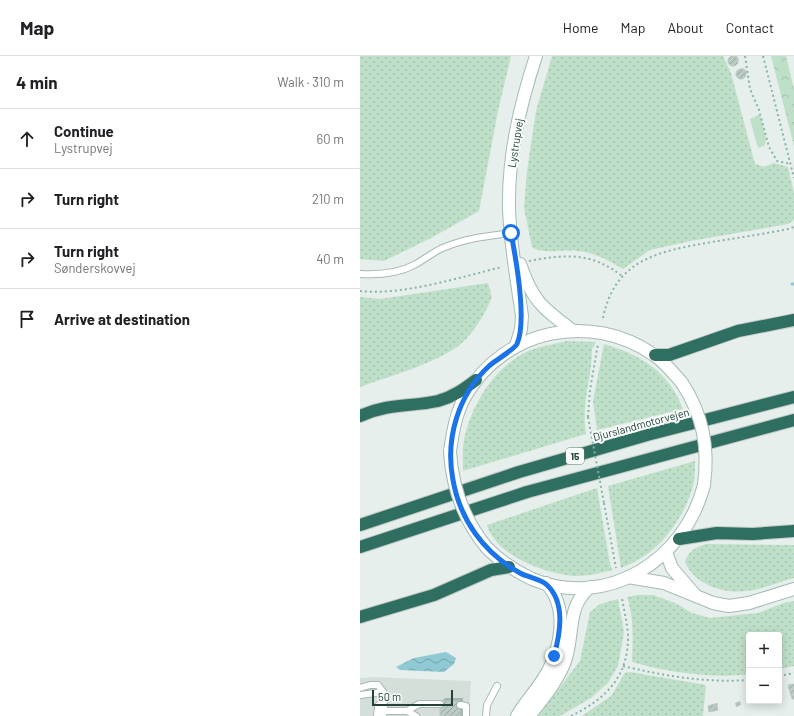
<!DOCTYPE html>
<html lang="en">
<head>
<meta charset="utf-8">
<style>
  body { margin:0; font-family:Barlow,sans-serif; background:#f6f6f6; color:#202124 }
  .controls { position:absolute; right:12px; bottom:12px; display:grid; overflow:hidden; border-radius:4px; box-shadow:0 2px 10px #0003 }
  .controls button { width:36px; height:36px; display:grid; place-items:center; padding:0; border:0; border-bottom:1px solid #e0e0e0; background:#fff; color:#202124; font:20px sans-serif }
  .scale { position:absolute; left:12px; bottom:10px; width:81px; box-sizing:border-box; padding-left:4px; border:2px solid #24423a; border-top:0; font-size:11px; line-height:14px; white-space:nowrap; color:#24423a; -webkit-text-stroke:3px #f7fbf9; paint-order:stroke }
  .stop { position:absolute; width:12px; height:12px; margin:-9px; border:3px solid #1a73e8; border-radius:50%; background:#fff }
  .stop.end { background:#1a73e8; border-color:#fff; box-shadow:0 1px 4px #0008 }
  .list { margin:0; padding:0; list-style:none }
  h2 { display:flex; justify-content:space-between; align-items:center; height:52px; margin:0; padding:0 16px; font-size:17px }
  h2 small { font-size:13px; font-weight:400; color:#757577 }
  .list li { display:grid; grid-template-columns:26px 1fr auto; gap:12px; align-items:center; box-sizing:border-box; height:60px; padding:0 16px; border-top:1px solid #e0e0e0 }
  .list b { display:block; font-size:15px; white-space:nowrap }
  .list p { margin:0; font-size:13px; white-space:nowrap; color:#757577 }
  .list em { font-size:13px; font-style:normal; color:#757577 }
  .icon { flex:none; width:22px; height:22px; fill:none; stroke:currentColor; stroke-width:2; stroke-linecap:round; stroke-linejoin:round }
  .map { position:relative; flex:none; width:434px; height:660px; overflow:hidden }
  header { display:flex; align-items:center; gap:24px; box-sizing:border-box; height:56px; padding:0 20px; background:#fff; border-bottom:1px solid #e0e0e0 }
  header strong { font-size:19px }
  nav { display:flex; gap:22px; margin-inline-start:auto; font-size:14px }
  main { display:flex }
  aside { flex:1; background:#fff }
  .map>svg:first-child { display:block }
  .built { fill:#d4dfda }
  .grass { fill:url(#grass-dots) }
  .forest { fill:url(#forest-crowns) }
  .green { fill:#bfe0c8 }
  .water { fill:url(#water-waves) }
  .shadow { fill:#0003 }
  .lines { fill:none; stroke-linecap:round; stroke-linejoin:round }
  .stream { stroke:#8ec9d4; stroke-width:3 }
  .building { fill:url(#building-hatch); stroke:#b8c9c2 }
  .lane-casing { stroke:#a8b8b2; stroke-width:8 }
  .street-casing { stroke:#a8b8b2; stroke-width:14 }
  .secondary-casing { stroke:#a4bbb3; stroke-width:14 }
  .highway-casing { stroke:#c2cac8; stroke-width:14 }
  .path { stroke:#86b3a5; stroke-width:2; stroke-dasharray:2 3; stroke-linecap:butt }
  .lane { stroke:#fff; stroke-width:6 }
  .street { stroke:#fff; stroke-width:12 }
  .secondary { stroke:#fff; stroke-width:12 }
  .highway { stroke:#2f6f62; stroke-width:12 }
  .secondary-bridge-casing { stroke:#a4bbb3; stroke-width:14; stroke-linecap:butt }
  .path-bridge { stroke:#86b3a5; stroke-width:2; stroke-dasharray:2 3; stroke-linecap:butt }
  .secondary-bridge { stroke:#fff; stroke-width:12 }
  .route { stroke:#1a73e8; stroke-width:5 }
  .labels { text-anchor:middle; dominant-baseline:central; stroke-width:4; stroke-linejoin:round; paint-order:stroke }
  .shield { fill:#f7fbf9; stroke:#637a73; stroke-width:1 }
  .shield-label { font-size:10px; font-weight:bold; fill:#24423a }
  .street-label { font-size:11px; fill:#24423a; stroke:#f7fbf9 }
</style>
</head>
<body>
<header>
<strong>Map</strong>
<nav><a>Home</a><a>Map</a><a>About</a><a>Contact</a></nav>
</header>
<main>
<aside>
<h2>4 min<small>Walk · 310 m</small></h2>
<ul class="list">
<li><svg class="icon" aria-label="ahead" viewBox="0 0 24 24"><path d="M12 20V5M6 11l6-6 6 6"/></svg><div><b>Continue</b><p>Lystrupvej</p></div><em>60 m</em></li>
<li><svg class="icon" aria-label="right" viewBox="0 0 24 24"><path d="M7 20v-9h11M14 6l5 5-5 5"/></svg><div><b>Turn right</b></div><em>210 m</em></li>
<li><svg class="icon" aria-label="right" viewBox="0 0 24 24"><path d="M7 20v-9h11M14 6l5 5-5 5"/></svg><div><b>Turn right</b><p>Sønderskovvej</p></div><em>40 m</em></li>
<li><svg class="icon" aria-label="arrive" viewBox="0 0 24 24"><path d="M6 21V4h12l-3 4 3 4H6"/></svg><div><b>Arrive at destination</b></div></li>
</ul>
</aside>
<div class="map">
<svg width="434" height="660" viewBox="0 0 434 660">
  <defs>
    <pattern id="grass-dots" width="8" height="8" patternUnits="userSpaceOnUse"><rect width="8" height="8" fill="#bfe0c8"/><path d="M2 2h.1M6 6h.1" fill="none" stroke="#a4c1ad" stroke-width="1.8" stroke-linecap="round"/></pattern>
    <pattern id="forest-crowns" width="20" height="18" patternUnits="userSpaceOnUse"><rect width="20" height="18" fill="#bfe0c8"/><path d="M2 6a3 3 0 1 1 6 0M12 15a3 3 0 1 1 6 0" fill="none" stroke="#a4c1ad"/></pattern>
    <pattern id="water-waves" width="16" height="10" patternUnits="userSpaceOnUse"><rect width="16" height="10" fill="#8ec9d4"/><path d="M0 5q4-4 8 0t8 0" fill="none" stroke="#74a5ad"/></pattern>
    <pattern id="building-hatch" width="6" height="6" patternUnits="userSpaceOnUse"><rect width="6" height="6" fill="#bbcac4"/><path d="M-1 1l2-2M0 6l6-6M5 7l2-2" fill="none" stroke="#98a6a0"/></pattern>
  </defs>
  <rect width="100%" height="100%" fill="#e6efeb"/>
  <path class="built" d="M12,621L111,625L109,660H0V622Z"/>
  <g class="grass">
    <path d="M0,0H151L138,55L119,155L71,182L24,205L0,203Z"/>
    <path d="M192,0H363L371,17L395,108L404,111L414,107L428,111L434,137V164L428,168L331,185L290,194L263,213C249,205 234,196 218,195C203,193 185,199 172,191L164,152L167,115L176,55Z"/>
    <path d="M128,227L132,241C126,256 118,270 106,283C86,305 29,320 0,331V241L20,243Z"/>
    <path d="M207,285L236,286L232,293C232,323 221,345 226,378L103,415C103,405 102,394 104,384C111,349 136,308 171,294C182,290 195,288 207,285Z"/>
    <path d="M244,288C281,299 308,315 323,353L237,374L233,345Z"/>
    <path d="M335,405C335,413 335,422 333,430C326,457 305,488 281,502C275,506 268,509 261,512L248,430Z"/>
    <path d="M237,432L250,508L253,514C241,517 227,520 214,520C185,518 135,499 127,469Z"/>
    <path d="M346,488L434,489V522C418,526 402,534 386,535C362,538 334,528 325,506C329,494 335,492 346,488Z"/>
    <path d="M277,539H293L315,547L332,557L350,562L398,557L424,547L434,545V610L419,613V579H389V618C354,623 306,616 272,606C273,583 274,562 267,541Z"/>
    <path d="M258,543L264,576L258,610L248,627L231,642L200,660H178L220,605L230,556L240,548Z"/>
    <path d="M270,616L346,629L343,660H222L251,640L265,617Z"/>
  </g>
  <path class="forest" d="M411,0H426L434,33V90Z"/>
  <path class="green" d="M400,58L406,83L405,89L399,92L397,89L390,63Z"/>
  <path class="water" d="M86,596L96,602L94,608L84,616L40,614L36,611L54,602Z"/>
  <g class="shadow">
    <circle cx="374" cy="4" r="4.5"/>
    <circle cx="382" cy="17" r="4.5"/>
    <path d="M85,642H103V660H81V646Z"/>
    <path d="M380,645L381,649L376,651L375,647Z"/>
    <path d="M358,647L357,653L349,651L350,649Z"/>
  </g>
  <g class="lines">
    <path class="stream" d="M432,228H434"/>
  </g>
  <g class="building">
    <circle cx="373" cy="5" r="5"/>
    <circle cx="381" cy="18" r="5"/>
    <path d="M434,628V643H432L428,629Z"/>
    <rect x="80" y="645" width="20" height="15"/>
    <path d="M356,648L358,654L349,656L348,650Z"/>
  </g>
  <g class="lines">
    <g class="lane-casing">
      <g id="lane">
        <path d="M0,218C18,219 37,218 54,209C64,204 74,195 85,191C107,182 128,180 151,177"/>
        <path d="M0,632L10,629H18L23,636"/>
        <path d="M0,639L23,636L26,643L21,651"/>
        <path d="M100,649L106,650V660"/>
        <path d="M21,655H47L56,660"/>
        <path d="M47,655L59,648H80"/>
        <path d="M126,660L127,649L137,630"/>
      </g>
    </g>
    <g class="street-casing">
      <path id="street" d="M20,660L21,651"/>
    </g>
    <g class="secondary-casing">
      <g id="secondary">
        <path d="M160,208C173,245 181,251 212,274"/>
        <path d="M156,290L161,273L162,260C157,224 150,188 149,152C148,99 160,49 176,0"/>
        <path d="M90,395C93,375 96,356 106,339C145,273 231,255 294,299C305,306 313,317 322,327"/>
        <path d="M127,492C140,505 155,515 172,523C247,554 325,504 344,429"/>
        <path d="M306,496L312,512L334,538"/>
        <path d="M268,521L304,527L353,547L369,550L389,547L434,533"/>
        <path d="M157,660C164,648 174,637 182,625C198,602 207,566 195,540C193,535 189,531 186,527"/>
        <path d="M169,660C182,644 196,627 204,608C215,581 205,552 230,531"/>
      </g>
    </g>
    <g class="highway-casing">
      <g id="highway">
        <path d="M295,299H309L378,275L434,264"/>
        <path d="M0,360C29,347 50,351 78,345C93,341 104,333 116,324"/>
        <path d="M0,469L159,416L287,379L434,341"/>
        <path d="M319,483L357,477L393,478L434,475"/>
        <path d="M0,491L167,436L434,364"/>
        <path d="M0,561L74,539L131,514L149,511"/>
      </g>
    </g>
    <g class="path">
      <path d="M385,0L390,33L399,54L409,91L417,105L431,108"/>
      <path d="M403,0L434,122"/>
      <path d="M169,205C205,198 233,196 263,221"/>
      <path d="M0,235C41,240 101,221 142,211"/>
      <path d="M243,262C255,202 301,195 352,186C377,182 403,178 428,173L434,171"/>
      <path d="M228,361L230,334L238,288"/>
      <path d="M244,447L256,512"/>
      <path d="M263,610C305,620 345,627 389,624"/>
      <path d="M419,620L434,617"/>
      <path d="M211,660C246,643 269,620 268,579C267,566 264,554 262,542"/>
    </g>
    <use href="#lane" class="lane"/>
    <use href="#street" class="street"/>
    <use href="#secondary" class="secondary"/>
    <use href="#highway" class="highway"/>
    <g class="secondary-bridge-casing">
      <g id="secondary-bridge">
        <path d="M322,327C343,359 349,391 344,429"/>
        <path d="M90,395C92,432 103,463 127,492"/>
      </g>
    </g>
    <path class="path-bridge" d="M228,361L244,447"/>
    <use href="#secondary-bridge" class="secondary-bridge"/>
  </g>
  <g class="lines">
    <path class="route" d="M151,177C156,203 167,265 157,288C154,294 134,305 129,310C98,339 85,383 93,424C100,464 124,497 160,517C167,521 181,523 187,529C206,547 200,578 194,600"/>
  </g>
  <g class="labels">
    <rect class="shield" x="206" y="392" width="18" height="16" rx="3"/>
    <g class="shield-label">
      <text x="215" y="400">15</text>
    </g>
    <g class="street-label">
      <text transform="translate(155 87) rotate(-81)">Lystrupvej</text>
      <text transform="translate(281 368) rotate(-15)">Djurslandmotorvejen</text>
    </g>
  </g>
</svg>
<div class="controls">
<button>+</button>
<button>−</button>
</div>
<div class="scale">50 m</div>
<div class="stop" style="left:151px;top:177px"></div>
<div class="stop end" style="left:194px;top:600px"></div>
</div>
</main>
</body>
</html>
